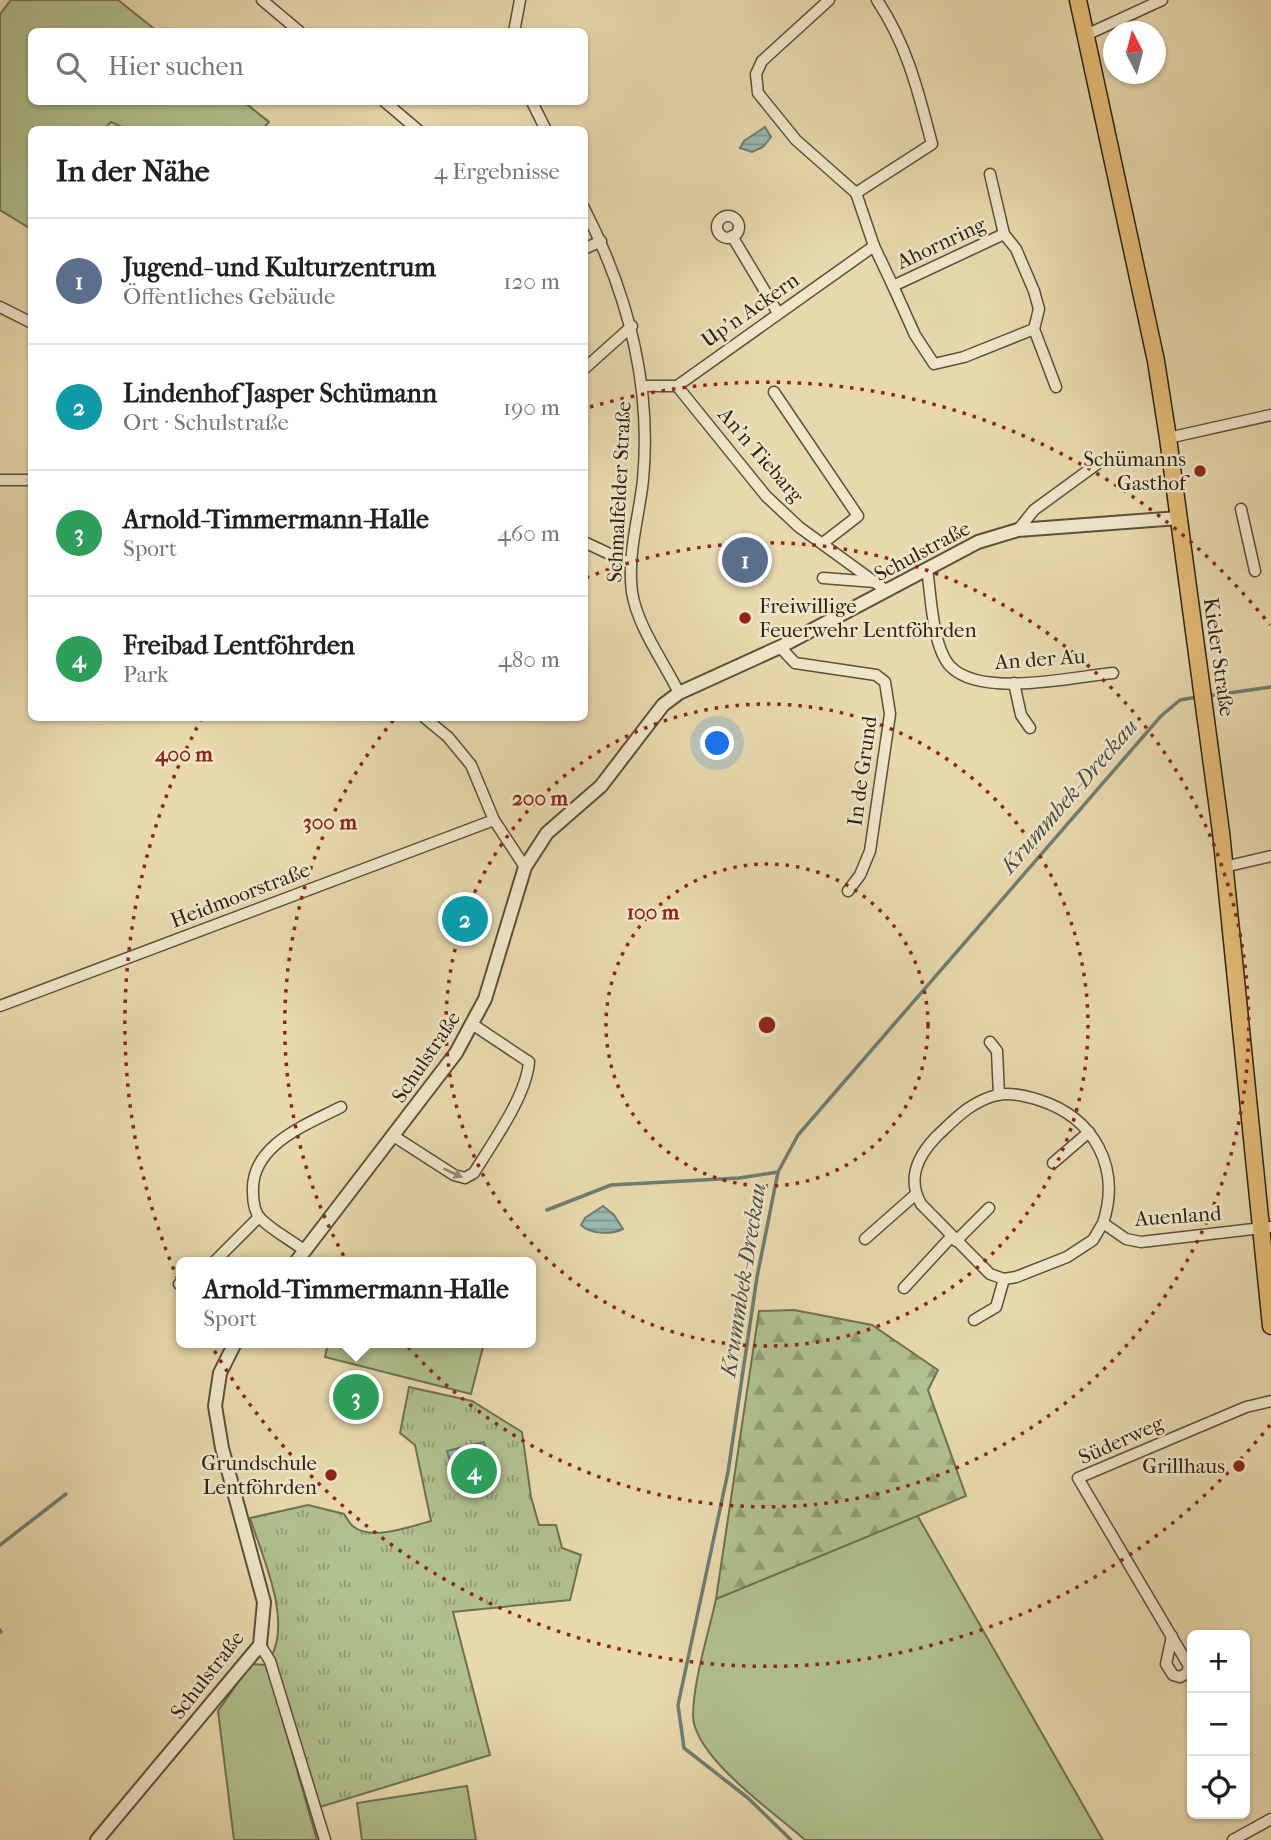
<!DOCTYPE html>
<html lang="de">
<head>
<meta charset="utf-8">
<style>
  body { margin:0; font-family:"IM FELL French Canon",serif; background:#f6f6f6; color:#202124 }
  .controls { position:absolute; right:21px; bottom:21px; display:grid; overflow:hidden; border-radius:10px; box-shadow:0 2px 5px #0004 }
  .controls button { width:63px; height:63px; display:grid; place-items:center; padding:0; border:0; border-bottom:2px solid #e0e0e0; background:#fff; color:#202124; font:35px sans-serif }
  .compass { position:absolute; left:1103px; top:21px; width:63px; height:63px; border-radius:50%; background:#fff; box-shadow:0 2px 5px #0004; rotate:354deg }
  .you { position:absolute; left:718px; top:744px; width:24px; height:24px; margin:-18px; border:5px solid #fff; border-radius:50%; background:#1a73e8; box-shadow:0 0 0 10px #1a73e833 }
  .badge { display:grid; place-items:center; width:46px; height:46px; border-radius:50%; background:#2563eb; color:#fff; font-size:23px; font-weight:700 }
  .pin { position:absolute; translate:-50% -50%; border:4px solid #fff; box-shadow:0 2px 7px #0006 }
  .popup { position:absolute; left:176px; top:1257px; width:360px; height:91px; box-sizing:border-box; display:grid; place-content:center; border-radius:10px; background:#fff; filter:drop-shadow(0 2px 5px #0005); font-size:23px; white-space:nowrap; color:#757577 }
  .popup b { font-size:26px; color:#202124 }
  .popup::after { content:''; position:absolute; left:50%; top:100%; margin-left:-14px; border:14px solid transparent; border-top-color:#fff }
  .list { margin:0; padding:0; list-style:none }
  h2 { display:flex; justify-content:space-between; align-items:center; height:91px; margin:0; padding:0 28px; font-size:30px }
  h2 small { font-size:23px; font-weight:400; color:#757577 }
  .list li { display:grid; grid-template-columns:46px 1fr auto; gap:21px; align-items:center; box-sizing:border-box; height:126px; padding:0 28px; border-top:2px solid #e0e0e0 }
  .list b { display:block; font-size:26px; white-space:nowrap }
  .list p { margin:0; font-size:23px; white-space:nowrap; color:#757577 }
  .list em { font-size:23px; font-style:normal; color:#757577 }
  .icon { flex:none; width:38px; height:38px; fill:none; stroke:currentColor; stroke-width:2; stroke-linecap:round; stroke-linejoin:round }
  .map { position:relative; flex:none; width:1271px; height:1840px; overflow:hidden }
  .search { position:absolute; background:#fff; box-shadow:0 2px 5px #0004; left:28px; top:28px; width:560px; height:77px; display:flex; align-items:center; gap:18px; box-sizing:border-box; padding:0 24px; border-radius:10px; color:#757577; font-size:26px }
  .panel { position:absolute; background:#fff; box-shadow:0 2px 5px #0004; left:28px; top:126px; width:560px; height:595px; border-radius:10px }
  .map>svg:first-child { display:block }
  .grass { fill:#b0c08e; stroke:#6e7151; stroke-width:2 }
  .forest { fill:url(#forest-firs); stroke:#6e7151; stroke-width:2 }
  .park { fill:url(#park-tufts); stroke:#6e7151; stroke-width:2 }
  .water { fill:url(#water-rules); stroke:#6d7d72; stroke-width:2 }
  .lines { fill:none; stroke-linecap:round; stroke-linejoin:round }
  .stream { stroke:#6d7d72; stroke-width:3.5 }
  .minor-casing { stroke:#5b503a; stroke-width:13 }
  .tertiary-casing { stroke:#5b503a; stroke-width:16 }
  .primary-casing { stroke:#2c2214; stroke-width:19 }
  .minor { stroke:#efe6ca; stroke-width:10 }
  .tertiary { stroke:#efe6ca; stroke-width:12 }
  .primary { stroke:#e4bc76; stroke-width:16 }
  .oneway { fill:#978e78 }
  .ring { fill:none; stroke:#8f2418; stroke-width:3.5; stroke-dasharray:3.5 7 }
  .poi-dot { fill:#8f2418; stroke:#efe6ca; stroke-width:2.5 }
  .labels { text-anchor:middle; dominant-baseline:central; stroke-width:5; stroke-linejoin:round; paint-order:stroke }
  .street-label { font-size:21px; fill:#2c2214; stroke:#efe6ca }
  .poi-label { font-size:21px; fill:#2c2214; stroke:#efe6ca; text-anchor:end }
  .water-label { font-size:23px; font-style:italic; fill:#4c4f43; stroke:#efe6ca }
  .centre { fill:#8f2418; stroke:#efe6ca; stroke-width:3.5 }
  .ring-label { font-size:21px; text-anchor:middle; font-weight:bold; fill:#8f2418; stroke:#efe6ca; stroke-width:5; stroke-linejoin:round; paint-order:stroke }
</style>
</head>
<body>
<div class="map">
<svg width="1271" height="1840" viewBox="0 0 1271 1840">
  <defs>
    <pattern id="forest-firs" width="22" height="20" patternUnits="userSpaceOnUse" patternTransform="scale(1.75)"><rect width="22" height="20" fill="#b0c08e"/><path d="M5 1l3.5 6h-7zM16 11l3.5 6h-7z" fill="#8f9c73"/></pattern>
    <pattern id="park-tufts" width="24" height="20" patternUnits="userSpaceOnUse" patternTransform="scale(1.75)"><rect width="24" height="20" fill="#b0c08e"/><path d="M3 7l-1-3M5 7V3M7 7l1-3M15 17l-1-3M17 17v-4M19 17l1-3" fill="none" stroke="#8f9c73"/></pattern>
    <pattern id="water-rules" width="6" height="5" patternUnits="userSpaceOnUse" patternTransform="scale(1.75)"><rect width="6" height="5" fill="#98b9b1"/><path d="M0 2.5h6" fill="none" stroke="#7c968f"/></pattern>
  </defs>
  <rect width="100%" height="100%" fill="#e7d9ad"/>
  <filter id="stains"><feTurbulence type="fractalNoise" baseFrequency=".00286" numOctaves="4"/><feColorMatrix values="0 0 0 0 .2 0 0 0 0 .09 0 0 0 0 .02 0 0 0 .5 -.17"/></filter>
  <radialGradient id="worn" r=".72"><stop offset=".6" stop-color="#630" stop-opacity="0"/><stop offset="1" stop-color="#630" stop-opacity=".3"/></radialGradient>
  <g class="grass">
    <path d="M11,0H118L157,31L32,32V102H244L269,122L262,130L126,129L111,122L104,129L32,130L31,229L0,210V14Z"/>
    <path d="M328,1343H484L471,1394L325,1357Z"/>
    <path d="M917,1515L1103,1840H805C775,1813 693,1757 693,1715C694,1677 708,1636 716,1599Z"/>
    <path d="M251,1664L267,1665L317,1840H234L218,1711Z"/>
    <path d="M467,1786L476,1840H362L357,1803Z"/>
  </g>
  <path class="forest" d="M794,1310L872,1325L938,1370L928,1390L966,1496L716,1599L759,1311Z"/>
  <path class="park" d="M409,1387L472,1401L522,1432L531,1497L539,1525H556L562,1548L581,1555L570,1600L453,1612L490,1755L320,1807L271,1657C292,1619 262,1556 250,1518L308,1505L344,1514C347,1518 350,1525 354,1527C373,1541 411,1526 431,1521L415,1445L400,1433Z"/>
  <g class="water">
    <path d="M765,127L771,137L763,147L752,152L740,148L744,141Z"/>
    <path d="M603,1206L614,1215L623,1229C611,1235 590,1234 581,1225L585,1218Z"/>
    <path d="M484,1442L488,1458L452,1468L447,1451Z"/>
  </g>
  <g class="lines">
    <g class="stream">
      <path d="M1208,696L1271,687"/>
      <path d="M547,1210L611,1185L739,1178L778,1172"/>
      <path d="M0,1545L66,1494"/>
      <path d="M0,1630L1,1632"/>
      <path d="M791,1840L748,1798L684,1748L678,1705L728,1472L757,1277L778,1172L798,1135L1161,716L1180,700L1197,697"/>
    </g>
    <g class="minor-casing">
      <g id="minor">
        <path d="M262,0L300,32"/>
        <path d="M829,0L762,61L756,74L758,93L796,140L856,193L874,246L893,286L1004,234L1016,249L1034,291L1039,309L1034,329L1056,387"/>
        <path d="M514,32L520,0"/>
        <path d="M1086,35L1162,0"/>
        <path d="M385,102L418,130"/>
        <path d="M532,102L546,130"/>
        <path d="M990,174L1004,234"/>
        <path d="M856,193L932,144C918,91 908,47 877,0"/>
        <path d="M584,208C628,294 652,384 643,480C639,517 627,555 632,592C637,626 664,662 679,693"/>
        <circle cx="728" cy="227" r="11"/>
        <path d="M732,236L778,313"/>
        <path d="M584,249L601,241"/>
        <path d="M893,286L915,335L934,364L964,357L1034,329"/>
        <path d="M0,307L32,323"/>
        <path d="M584,369L632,326"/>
        <path d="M643,386H677L874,246"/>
        <path d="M677,386L766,496L799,527L887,591"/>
        <path d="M774,392L858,516L823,543"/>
        <path d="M1168,438L1271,415"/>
        <path d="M0,480H32"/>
        <path d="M1241,509L1255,571"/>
        <path d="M1018,530L1034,510L1097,464"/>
        <path d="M584,542L631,564"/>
        <path d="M927,569C931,594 932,648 951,667C982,698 1072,677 1113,673"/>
        <path d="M823,578L875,582"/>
        <path d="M780,647L795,663L876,675L885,682L890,714L870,851L860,875L848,891"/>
        <path d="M1014,683L1021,715L1030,728"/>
        <path d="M425,718L448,737L471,765L494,820L525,867"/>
        <path d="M1224,867L1271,856"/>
        <path d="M0,1006L494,820"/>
        <path d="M990,1042L997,1051L999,1095"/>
        <path d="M395,1137L454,1175L465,1178L474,1173C492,1143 526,1097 529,1062L472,1024"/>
        <path d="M1053,1163L1089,1132"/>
        <path d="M1103,1223L1093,1240L1067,1257L1016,1277L1004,1279L990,1274L921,1204C907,1179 917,1157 936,1137C955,1119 970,1102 997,1095C1011,1092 1026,1096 1039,1100C1095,1118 1121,1168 1103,1223L1126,1239L1141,1242L1271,1227"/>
        <path d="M865,1239L916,1194"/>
        <path d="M956,1241L989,1208"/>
        <path d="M305,1251C291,1240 273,1231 261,1219C254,1212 253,1202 253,1193C250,1145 306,1125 341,1107"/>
        <path d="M214,1262L259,1217"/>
        <path d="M179,1284L181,1283"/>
        <path d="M904,1288L952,1236"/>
        <path d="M974,1320L996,1307L1004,1279"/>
        <path d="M1172,1636L1166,1664L1173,1675L1180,1677L1187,1673L1189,1666L1078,1478L1246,1407L1271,1401"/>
        <path d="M260,1645L270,1661L325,1840"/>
        <path d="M1233,1840L1271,1819"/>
      </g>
    </g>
    <g class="tertiary-casing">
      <g id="tertiary">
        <path d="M296,1262L456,1053L485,999L525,867L547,833L601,786L663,705L679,693L780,647L978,542L1018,530L1179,518"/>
        <path d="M97,1840L260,1645L264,1602L222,1448L215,1406L220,1373L235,1343"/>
      </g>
    </g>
    <g class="primary-casing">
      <path id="primary" d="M1078,0L1156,361L1168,438L1221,832L1271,1326"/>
    </g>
    <use href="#minor" class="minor"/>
    <use href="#tertiary" class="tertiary"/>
    <use href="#primary" class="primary"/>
  </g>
  <defs><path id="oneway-solid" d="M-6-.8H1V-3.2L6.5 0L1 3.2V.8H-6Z" transform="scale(1.75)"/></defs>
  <use class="oneway" href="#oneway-solid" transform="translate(453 1173) rotate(25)"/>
  <g class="ring">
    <circle cx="767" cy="1025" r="161"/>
    <circle cx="767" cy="1025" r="321"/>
    <path d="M586 578A482 482 0 1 1 395 718"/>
    <path d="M1270 1425A643 643 0 0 1 202 718M590 407A643 643 0 0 1 1270 625"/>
  </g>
  <g class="poi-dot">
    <circle cx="1200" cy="471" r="7"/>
    <circle cx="745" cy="618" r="7"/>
    <circle cx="1239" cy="1466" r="7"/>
    <circle cx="331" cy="1475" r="7"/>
  </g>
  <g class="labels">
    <g class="street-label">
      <text transform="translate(941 243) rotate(-25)">Ahornring</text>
      <text transform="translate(750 310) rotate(-35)">Up'n Ackern</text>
      <text transform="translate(761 455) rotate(49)">An'n Tiebarg</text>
      <text transform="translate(619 492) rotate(-87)">Schmalfelder Straße</text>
      <text transform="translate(922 551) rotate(-28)">Schulstraße</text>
      <text transform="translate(1219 657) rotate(82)">Kieler Straße</text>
      <text transform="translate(1040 659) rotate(-4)">An der Au</text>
      <text transform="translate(862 771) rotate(-82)">In de Grund</text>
      <text transform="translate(240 895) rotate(-21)">Heidmoorstraße</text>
      <text transform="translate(426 1057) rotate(-56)">Schulstraße</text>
      <text transform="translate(1178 1216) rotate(-4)">Auenland</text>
      <text transform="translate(1121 1440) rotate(-24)">Süderweg</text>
      <text transform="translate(207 1675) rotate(-52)">Schulstraße</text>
    </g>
    <g class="poi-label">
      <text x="1186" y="459">Schümanns<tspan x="1186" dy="24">Gasthof</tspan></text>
      <text x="759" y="606" text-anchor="start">Freiwillige<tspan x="759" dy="24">Feuerwehr Lentföhrden</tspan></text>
      <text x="317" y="1463">Grundschule<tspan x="317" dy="24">Lentföhrden</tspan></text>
      <text x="1225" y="1466">Grillhaus</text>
    </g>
    <g class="water-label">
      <text transform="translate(1069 796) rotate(-49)">Krummbek-Dreckau</text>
      <text transform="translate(743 1280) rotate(-81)">Krummbek-Dreckau</text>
    </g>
  </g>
  <circle cx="767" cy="1025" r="10" class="centre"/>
  <g class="ring-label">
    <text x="184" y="761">400 m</text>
    <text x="540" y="805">200 m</text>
    <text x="330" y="829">300 m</text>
    <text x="653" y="919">100 m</text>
  </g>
  <rect width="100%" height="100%" filter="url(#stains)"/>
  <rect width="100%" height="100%" fill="url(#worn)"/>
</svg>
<div class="controls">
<button>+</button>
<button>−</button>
<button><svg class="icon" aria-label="locate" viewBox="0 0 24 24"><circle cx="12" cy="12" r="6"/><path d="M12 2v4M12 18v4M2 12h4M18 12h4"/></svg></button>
</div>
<svg class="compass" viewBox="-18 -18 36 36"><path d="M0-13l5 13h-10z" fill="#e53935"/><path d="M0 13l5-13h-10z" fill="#757577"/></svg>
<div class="you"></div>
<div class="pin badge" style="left:745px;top:560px;background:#5c6f8a">1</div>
<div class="pin badge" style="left:465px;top:919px;background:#0f9aa8">2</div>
<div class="pin badge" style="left:356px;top:1397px;background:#2e9e5b">3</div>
<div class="popup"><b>Arnold-Timmermann-Halle</b>Sport</div>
<div class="pin badge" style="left:474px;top:1471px;background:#2e9e5b">4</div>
<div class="search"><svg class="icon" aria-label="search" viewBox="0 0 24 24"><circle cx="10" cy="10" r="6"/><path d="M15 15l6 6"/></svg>Hier suchen</div>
<section class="panel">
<h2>In der Nähe<small>4 Ergebnisse</small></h2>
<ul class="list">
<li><span class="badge" style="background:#5c6f8a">1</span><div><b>Jugend- und Kulturzentrum</b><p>Öffentliches Gebäude</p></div><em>120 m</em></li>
<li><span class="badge" style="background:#0f9aa8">2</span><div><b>Lindenhof Jasper Schümann</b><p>Ort · Schulstraße</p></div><em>190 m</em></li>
<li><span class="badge" style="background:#2e9e5b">3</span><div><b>Arnold-Timmermann-Halle</b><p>Sport</p></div><em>460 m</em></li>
<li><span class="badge" style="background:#2e9e5b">4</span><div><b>Freibad Lentföhrden</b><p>Park</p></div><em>480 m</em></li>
</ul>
</section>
</div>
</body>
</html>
